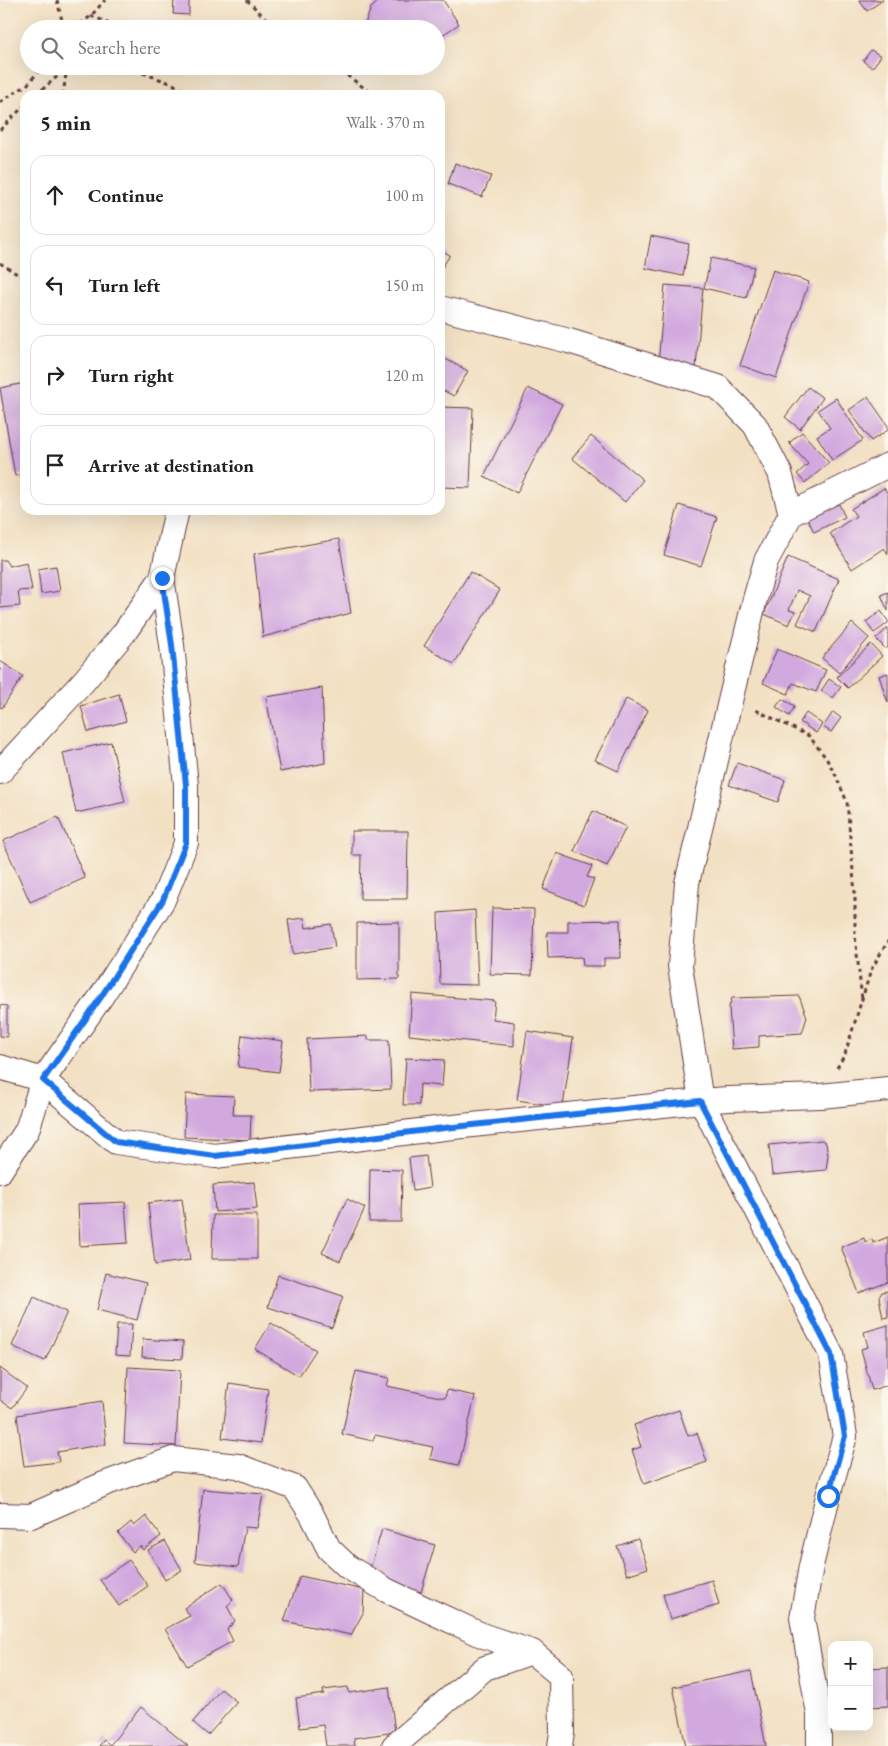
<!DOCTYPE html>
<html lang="en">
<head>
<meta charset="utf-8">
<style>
  body { margin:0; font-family:"EB Garamond",serif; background:#f6f6f6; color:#202124 }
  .controls { position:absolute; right:15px; bottom:15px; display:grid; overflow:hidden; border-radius:10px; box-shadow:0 5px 20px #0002 }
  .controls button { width:45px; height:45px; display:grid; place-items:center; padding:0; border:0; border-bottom:1px solid #e0e0e0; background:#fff; color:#202124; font:25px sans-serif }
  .stop { position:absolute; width:15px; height:15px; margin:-11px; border:4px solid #1a73e8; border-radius:50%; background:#fff }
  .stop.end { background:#1a73e8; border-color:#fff; box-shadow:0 1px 5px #0008 }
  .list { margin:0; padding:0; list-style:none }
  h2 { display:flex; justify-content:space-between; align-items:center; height:65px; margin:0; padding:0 20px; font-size:21px }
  h2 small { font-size:16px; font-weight:400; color:#757577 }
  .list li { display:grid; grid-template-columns:32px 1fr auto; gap:15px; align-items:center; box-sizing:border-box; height:80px; margin:0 10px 10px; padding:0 10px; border:1px solid #e0e0e0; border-radius:15px }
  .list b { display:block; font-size:19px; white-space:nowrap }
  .list em { font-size:16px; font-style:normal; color:#757577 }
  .icon { flex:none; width:28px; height:28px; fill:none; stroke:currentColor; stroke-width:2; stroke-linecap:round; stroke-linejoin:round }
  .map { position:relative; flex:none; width:888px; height:1746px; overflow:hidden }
  .search { position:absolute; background:#fff; box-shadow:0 5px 20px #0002; left:20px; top:20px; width:425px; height:55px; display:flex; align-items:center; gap:12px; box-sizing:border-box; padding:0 18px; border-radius:28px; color:#757577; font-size:19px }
  .panel { position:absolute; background:#fff; box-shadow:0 5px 20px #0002; left:20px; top:90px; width:425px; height:425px; border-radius:15px }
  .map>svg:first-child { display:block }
  .building { fill:#d1a9df }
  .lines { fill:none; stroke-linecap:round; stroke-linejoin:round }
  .street-casing { stroke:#633c42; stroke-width:26 }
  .path { stroke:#633c42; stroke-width:3; stroke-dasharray:4 4; stroke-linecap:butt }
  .street { stroke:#fff; stroke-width:24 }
  .route { stroke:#1a73e8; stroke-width:6 }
</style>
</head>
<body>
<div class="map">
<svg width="888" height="1746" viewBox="0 0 888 1746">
  <rect width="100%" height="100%" fill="#fbf7ec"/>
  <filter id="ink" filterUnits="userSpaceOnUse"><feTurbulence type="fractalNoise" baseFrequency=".02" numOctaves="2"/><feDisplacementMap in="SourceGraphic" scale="10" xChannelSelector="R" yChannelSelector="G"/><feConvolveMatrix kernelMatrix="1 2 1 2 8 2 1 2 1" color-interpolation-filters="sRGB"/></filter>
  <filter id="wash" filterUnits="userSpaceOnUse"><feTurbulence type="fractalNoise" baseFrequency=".0096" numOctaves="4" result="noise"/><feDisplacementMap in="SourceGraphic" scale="20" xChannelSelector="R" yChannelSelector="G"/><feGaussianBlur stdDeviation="1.12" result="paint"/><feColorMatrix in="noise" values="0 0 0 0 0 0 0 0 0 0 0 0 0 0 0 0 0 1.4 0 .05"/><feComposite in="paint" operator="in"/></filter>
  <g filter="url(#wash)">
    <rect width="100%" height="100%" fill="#f2e0c2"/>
    <g id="blocks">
      <g class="building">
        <path d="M174,0H189V15L173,14Z"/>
        <path d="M380,0H443L459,24L436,39V29H363L371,8Z"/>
        <path d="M859,0H883L867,11Z"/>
        <path d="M871,50L881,56L872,68L863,61Z"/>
        <path d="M455,163L491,176L482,197L448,184Z"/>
        <path d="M651,236L689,244L683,276L645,268Z"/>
        <path d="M440,250L450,255L440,271Z"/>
        <path d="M711,258L754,267L746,298L704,288Z"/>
        <path d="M773,270L809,282L776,378L740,365Z"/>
        <path d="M665,285L703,288L696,367L658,364Z"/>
        <path d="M440,356L468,371L454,396L440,389Z"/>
        <path d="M25,383V474L15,476L0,388Z"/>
        <path d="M808,387L823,398L800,429L785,417Z"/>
        <path d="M528,388L562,404L517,493L484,476Z"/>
        <path d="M868,397L888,426V430L871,441L849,410Z"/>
        <path d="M836,398L863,440L832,460L817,436L830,428L818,410Z"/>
        <path d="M440,407L473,408L470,488L440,487Z"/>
        <path d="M802,432L829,463L805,483L797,474L808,464L789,443Z"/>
        <path d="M591,436L643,480L625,502L572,458Z"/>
        <path d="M884,488L888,494V554L884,548L852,569L830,533L856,516L851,509Z"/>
        <path d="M837,500L845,517L814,532L806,515Z"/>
        <path d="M679,505L717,517L701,566L664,555Z"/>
        <path d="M339,539L351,613L263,637L254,554Z"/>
        <path d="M788,557L839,579L816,632L797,624L810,596L797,590L789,610L795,612L789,625L764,614Z"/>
        <path d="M0,560H5L9,566L27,562L32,590L18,591L20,606L0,608Z"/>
        <path d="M56,566L60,591L41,594L38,569Z"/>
        <path d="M470,572L500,590L454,664L424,646Z"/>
        <path d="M888,592V611L881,595Z"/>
        <path d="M881,611L888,621V623L874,633L866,622Z"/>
        <path d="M852,623L869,638L839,673L822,658Z"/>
        <path d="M888,628V647L886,649L876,639Z"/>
        <path d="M871,644L882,656L848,688L837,677Z"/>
        <path d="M777,649L826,670L816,692L793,683L788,694L763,683Z"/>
        <path d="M0,661L23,676L2,708L0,707Z"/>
        <path d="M888,673V703L879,676Z"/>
        <path d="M829,679L841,687L833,698L821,691Z"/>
        <path d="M322,688L325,763L280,772L266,697Z"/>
        <path d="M119,694L126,721L88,732L81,706Z"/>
        <path d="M626,699L648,710L618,771L595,760Z"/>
        <path d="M782,699L795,706L789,716L776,707Z"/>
        <path d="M833,712L841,718L831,732L823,727Z"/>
        <path d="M806,713L822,724L816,733L800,722Z"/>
        <path d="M111,742L125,802L76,813L63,753Z"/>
        <path d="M737,763L785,780L778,802L729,785Z"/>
        <path d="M593,811L626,827L607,866L574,851Z"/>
        <path d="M58,817L85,878L30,902L3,841Z"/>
        <path d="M352,831H408L407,899H360L361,855H352Z"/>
        <path d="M557,853L592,866L587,877L594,879L584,905L543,889Z"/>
        <path d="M492,908L534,909L532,975L490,974Z"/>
        <path d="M475,910L478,985L440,984L438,913Z"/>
        <path d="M304,918L306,928L331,924L335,947L293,954L288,920Z"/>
        <path d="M620,920L621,958H604V966H583L582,957L548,958L547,932H568V921Z"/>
        <path d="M399,922V979L357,980V923Z"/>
        <path d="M412,994L495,1001L493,1019L514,1022V1046L409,1035Z"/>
        <path d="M799,996L807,1017L802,1033L759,1036V1047L732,1049L729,1007L732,998Z"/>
        <path d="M0,1005L7,1006V1037L0,1036Z"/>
        <path d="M527,1031L573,1038L563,1107L517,1100Z"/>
        <path d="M242,1035L283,1041L279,1072L238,1067Z"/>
        <path d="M368,1036V1040H389L391,1089L309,1092L307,1039Z"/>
        <path d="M406,1058L444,1060L442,1086L420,1084L419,1105H403Z"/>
        <path d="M186,1094L234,1096L233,1115H251L250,1140L184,1137Z"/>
        <path d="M822,1140L826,1143L828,1155L826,1170L772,1175L769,1145Z"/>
        <path d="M426,1156L430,1188L413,1191L409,1158Z"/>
        <path d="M370,1169L402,1170L401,1222H369Z"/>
        <path d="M254,1182L257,1209L215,1212L213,1185Z"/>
        <path d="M182,1199L190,1260L155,1265L148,1203Z"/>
        <path d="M347,1199L365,1208L340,1261L322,1253Z"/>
        <path d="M125,1202L128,1243L80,1246L78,1204Z"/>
        <path d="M213,1215H257V1259H212Z"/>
        <path d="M888,1237V1282L859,1293L841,1247L864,1238L865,1242L872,1239L873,1243Z"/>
        <path d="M106,1273L146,1283L137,1320L97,1310Z"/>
        <path d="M278,1275L343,1296L332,1328L268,1307Z"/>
        <path d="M888,1291V1317L883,1318L879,1297L882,1292Z"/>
        <path d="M34,1297L67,1312L45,1361L12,1346Z"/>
        <path d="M271,1323L316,1350L299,1376L255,1349Z"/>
        <path d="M117,1324H132L130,1356L115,1355Z"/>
        <path d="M888,1325V1385L872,1390L861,1349L868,1347L864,1332Z"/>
        <path d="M143,1339L183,1342L182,1359L142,1357Z"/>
        <path d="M128,1367L180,1370L176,1446L124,1443Z"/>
        <path d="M0,1368L27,1388L12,1408L0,1400Z"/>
        <path d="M356,1371L389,1378L387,1386L445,1398L447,1390L475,1396L459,1465L430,1459L433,1447L375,1435L373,1441L342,1434Z"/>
        <path d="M229,1383L268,1389L261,1443L222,1438Z"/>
        <path d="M102,1401L106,1444L57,1452L59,1462L24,1466L17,1415Z"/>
        <path d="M679,1410L688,1436L697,1433L707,1462L644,1484L632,1450L641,1447L634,1425Z"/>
        <path d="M203,1489L263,1494L257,1528L245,1527L238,1567L195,1562Z"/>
        <path d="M146,1516L161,1536L143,1550L140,1546L133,1552L118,1533L131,1522L134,1526Z"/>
        <path d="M382,1529L435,1545L421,1592L368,1576Z"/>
        <path d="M638,1539L648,1568L627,1575L617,1546Z"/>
        <path d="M165,1541L182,1570L165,1580L148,1550Z"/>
        <path d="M129,1560L148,1586L119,1606L100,1580Z"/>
        <path d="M300,1576L364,1590L363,1613L351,1635L284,1621Z"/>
        <path d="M712,1580L719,1605L670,1619L663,1594Z"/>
        <path d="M222,1583L233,1600L227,1606L235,1621L227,1629L233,1641L187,1666L165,1629L190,1616L184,1608Z"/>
        <path d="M888,1667V1706L869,1707V1668Z"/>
        <path d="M751,1671L766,1746H686L673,1687Z"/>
        <path d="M348,1687L349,1693L389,1687L395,1732L354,1738L355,1746H326L323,1725L300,1728L296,1698L324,1694L323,1690Z"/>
        <path d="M221,1689L237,1702L208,1735L193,1722Z"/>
        <path d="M141,1707L188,1746H99L104,1740L110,1745Z"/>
      </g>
    </g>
  </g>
  <g filter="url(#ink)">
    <use href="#blocks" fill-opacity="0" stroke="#633c42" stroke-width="1"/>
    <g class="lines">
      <g class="street-casing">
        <g id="street">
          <path d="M440,308L569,341L718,387L755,425L780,473L791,514"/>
          <path d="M0,772L83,682L124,633L162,578L177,510"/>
          <path d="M0,1067L43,1080L116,1142L215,1156L444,1128L701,1101L728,1099L821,1096L888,1089"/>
          <path d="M0,1171L27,1130L43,1080L101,997L163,900L186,843V785L172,645L162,578"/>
          <path d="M0,1515L31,1516L104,1484L173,1459L238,1466L295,1488L312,1515L329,1549L348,1567L386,1590L432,1612L484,1636L532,1652"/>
          <path d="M394,1746L485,1668L532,1652L561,1676L562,1733L560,1746"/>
          <path d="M819,1746V1714L802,1618L811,1566L828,1496L845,1436L831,1354L701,1101L680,966L687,883L731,697L755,599L766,561L791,514L888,465"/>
        </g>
      </g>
      <g class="path">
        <path d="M57,0L64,29"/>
        <path d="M247,0L276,29"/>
        <path d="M91,16L117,26L119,29"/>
        <path d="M74,29L91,16L105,0"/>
        <path d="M139,66L143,73L173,84L190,95"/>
        <path d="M334,66L374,95"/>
        <path d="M36,95L67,68"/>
        <path d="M63,95L67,67"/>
        <path d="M0,102L27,85L43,66"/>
        <path d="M0,130L25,105"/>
        <path d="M0,263L17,274L25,277"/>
        <path d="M756,710L809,736L826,758L836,776L847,802L855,894V935L862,1000"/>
        <path d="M837,1068L845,1054L871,970L888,941"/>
      </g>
      <use href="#street" class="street"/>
    </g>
  </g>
  <g class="lines" filter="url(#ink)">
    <path class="route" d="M162,578L172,645L186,785V843L163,900L101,997L43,1080L116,1142L215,1156L444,1128L700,1101L831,1354L845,1436L828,1496"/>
  </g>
</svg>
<div class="controls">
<button>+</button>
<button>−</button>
</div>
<div class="stop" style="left:828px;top:1496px"></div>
<div class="stop end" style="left:162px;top:578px"></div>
<div class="search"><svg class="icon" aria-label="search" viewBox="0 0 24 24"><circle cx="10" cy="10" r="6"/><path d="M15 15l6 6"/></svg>Search here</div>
<section class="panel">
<h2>5 min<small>Walk · 370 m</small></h2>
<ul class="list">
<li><svg class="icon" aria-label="ahead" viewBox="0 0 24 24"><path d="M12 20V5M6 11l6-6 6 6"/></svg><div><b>Continue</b></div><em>100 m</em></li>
<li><svg class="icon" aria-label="left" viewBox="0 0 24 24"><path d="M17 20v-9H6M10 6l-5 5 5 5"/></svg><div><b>Turn left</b></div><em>150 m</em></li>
<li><svg class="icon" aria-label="right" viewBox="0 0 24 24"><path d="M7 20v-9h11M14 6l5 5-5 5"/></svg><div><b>Turn right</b></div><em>120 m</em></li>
<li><svg class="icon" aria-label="arrive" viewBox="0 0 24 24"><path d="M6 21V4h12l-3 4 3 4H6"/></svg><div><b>Arrive at destination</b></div></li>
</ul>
</section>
</div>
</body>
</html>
